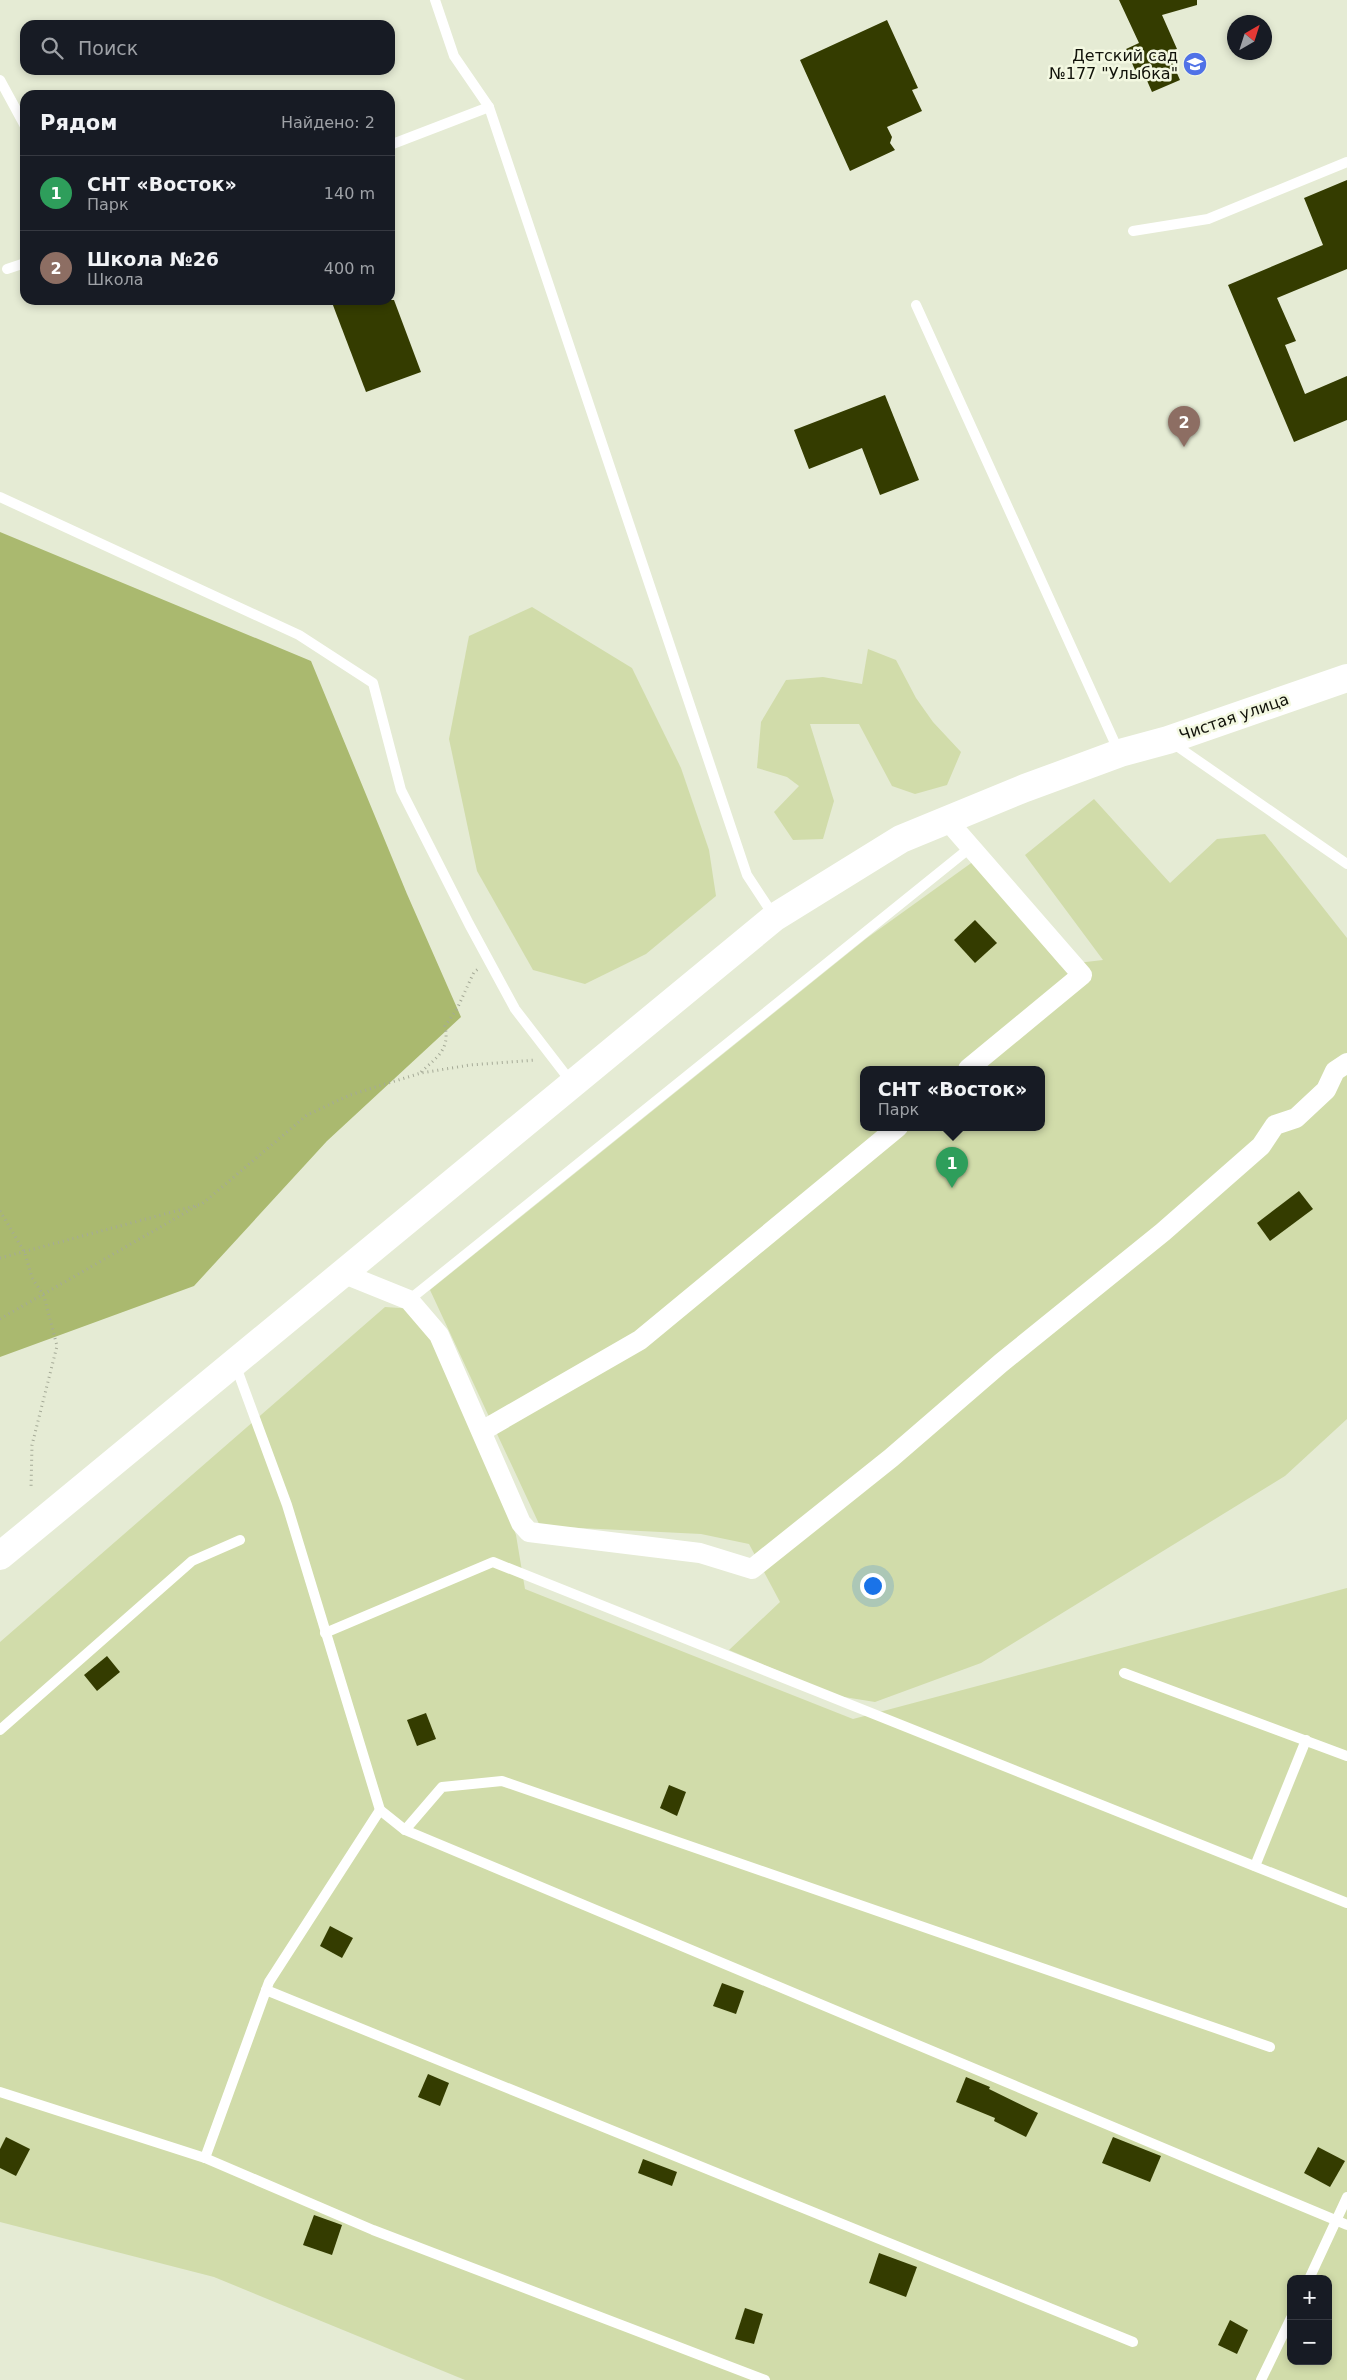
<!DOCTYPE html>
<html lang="ru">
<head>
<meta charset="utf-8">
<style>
  body { margin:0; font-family:"DejaVu Sans",sans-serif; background:#242831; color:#f1f3f6 }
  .controls { position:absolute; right:15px; bottom:15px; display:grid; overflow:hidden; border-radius:10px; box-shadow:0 2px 8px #0003 }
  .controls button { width:45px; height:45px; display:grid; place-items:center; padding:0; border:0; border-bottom:1px solid #363941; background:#171b24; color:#f1f3f6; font:25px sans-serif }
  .compass { position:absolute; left:1227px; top:15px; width:45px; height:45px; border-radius:50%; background:#171b24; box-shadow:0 2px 8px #0003; rotate:39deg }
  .you { position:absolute; left:872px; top:1585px; width:18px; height:18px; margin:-12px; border:4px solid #fff; border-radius:50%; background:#1a73e8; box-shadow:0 0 0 8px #1a73e833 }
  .badge { display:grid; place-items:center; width:32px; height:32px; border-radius:50%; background:#5072e7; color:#fff; font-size:16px; font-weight:700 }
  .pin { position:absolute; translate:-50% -41px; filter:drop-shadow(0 1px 2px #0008) }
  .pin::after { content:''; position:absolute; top:26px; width:18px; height:15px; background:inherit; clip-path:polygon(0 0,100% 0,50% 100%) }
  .popup { position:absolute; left:860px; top:1066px; width:185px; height:65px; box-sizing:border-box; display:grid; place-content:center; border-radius:10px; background:#171b24; filter:drop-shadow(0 1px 4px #0005); font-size:16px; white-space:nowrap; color:#9ea1a6 }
  .popup b { font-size:19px; color:#f1f3f6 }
  .popup::after { content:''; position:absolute; left:50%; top:100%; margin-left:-10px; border:10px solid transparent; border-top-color:#171b24 }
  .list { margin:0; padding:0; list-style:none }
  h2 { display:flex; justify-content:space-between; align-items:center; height:65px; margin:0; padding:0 20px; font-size:21px }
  h2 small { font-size:16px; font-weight:400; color:#9ea1a6 }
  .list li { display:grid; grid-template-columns:32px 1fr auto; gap:15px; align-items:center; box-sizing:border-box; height:75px; padding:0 20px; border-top:1px solid #363941 }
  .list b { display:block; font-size:19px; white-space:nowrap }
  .list p { margin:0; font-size:16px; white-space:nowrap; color:#9ea1a6 }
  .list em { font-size:16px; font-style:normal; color:#9ea1a6 }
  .icon { flex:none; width:28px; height:28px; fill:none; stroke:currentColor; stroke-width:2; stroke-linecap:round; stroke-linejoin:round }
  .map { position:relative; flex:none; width:1347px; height:2380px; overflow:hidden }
  .search { position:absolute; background:#171b24; box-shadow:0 2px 8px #0003; left:20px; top:20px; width:375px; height:55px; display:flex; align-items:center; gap:12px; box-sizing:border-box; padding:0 18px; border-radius:15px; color:#9ea1a6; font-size:19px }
  .panel { position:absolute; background:#171b24; box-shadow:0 2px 8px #0003; left:20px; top:90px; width:375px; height:215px; border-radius:15px }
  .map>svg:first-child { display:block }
  .green { fill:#d1dcaa; fill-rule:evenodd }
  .forest { fill:#aab96f }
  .building { fill:#343c00 }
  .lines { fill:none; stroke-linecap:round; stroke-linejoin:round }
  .path { stroke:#a5aa97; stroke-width:3; stroke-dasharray:1 4; stroke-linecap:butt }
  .service { stroke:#fff; stroke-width:10 }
  .minor { stroke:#fff; stroke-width:20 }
  .secondary { stroke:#fff; stroke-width:28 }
  .labels { text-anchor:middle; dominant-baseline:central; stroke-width:5; stroke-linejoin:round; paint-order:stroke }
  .poi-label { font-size:16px; fill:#11120a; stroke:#f3f8e1; text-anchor:end }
  .street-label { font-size:16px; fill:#11120a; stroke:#f3f8e1 }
</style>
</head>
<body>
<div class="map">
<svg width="1347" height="2380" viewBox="0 0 1347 2380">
  <rect width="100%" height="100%" fill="#e5ebd4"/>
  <g class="green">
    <path d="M532,607L632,668L681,768L709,850L716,896L646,954L585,984L533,970L477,871L449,739L469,636Z"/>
    <path d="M868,649L896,660L916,698L933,722L961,752L947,785L915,794L892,786L859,724H810L834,801L823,839L793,840L774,812L799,786L787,777L757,768L761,722L786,680L823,677L862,684Z"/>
    <path d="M1094,799L1170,883L1217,839L1265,834L1347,938V1419L1285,1476L981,1663L875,1702L838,1696L729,1650L780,1602L749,1544L701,1534L540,1526L430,1290L867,938L974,861L1060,965L1103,960L1025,855ZM863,1069H1041V1127H863Z"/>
    <path d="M385,1307L415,1309L444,1345L516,1535L525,1589L853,1719L1347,1588V2380H465L214,2277L0,2222V1642ZM1291,2279H1328V2361H1291Z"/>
  </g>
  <path class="forest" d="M0,532L311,661L407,894L461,1017L327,1141L194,1286L0,1357Z"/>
  <g class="building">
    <path d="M1119,0H1197V5L1162,15L1177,49L1168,53L1180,80L1152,92L1141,67L1135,70L1126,49L1139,43Z"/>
    <path d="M887,20L918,88L912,90L922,111L887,127L892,137L890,143L895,150L850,171L800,60Z"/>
    <path d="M1347,180V269L1277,298L1296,341L1285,345L1305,394L1347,376V420L1294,442L1228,285L1323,245L1304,198Z"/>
    <path d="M331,300H394L421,372L366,392Z"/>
    <path d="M885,395L919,480L880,495L862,448L809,469L794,430Z"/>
    <path d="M975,920L997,943L975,963L954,940Z"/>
    <path d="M1299,1191L1313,1209L1270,1241L1257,1223Z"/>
    <path d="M107,1656L120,1672L97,1691L84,1675Z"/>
    <path d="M426,1713L436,1739L417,1746L407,1720Z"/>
    <path d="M669,1785L686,1792L677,1816L660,1808Z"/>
    <path d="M330,1926L353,1938L342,1958L320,1946Z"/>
    <path d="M722,1983L744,1991L736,2014L713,2006Z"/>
    <path d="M428,2074L449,2083L440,2106L418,2097Z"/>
    <path d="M966,2077L990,2087L989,2089L1038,2113L1026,2137L994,2121L995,2118L956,2102Z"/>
    <path d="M6,2137L30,2149L16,2176L0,2168V2149Z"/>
    <path d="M1113,2137L1161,2156L1150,2182L1102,2163Z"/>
    <path d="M1318,2147L1345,2161L1330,2187L1304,2173Z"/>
    <path d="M643,2159L677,2172L672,2186L638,2173Z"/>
    <path d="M314,2215L342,2225L332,2255L303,2245Z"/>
    <path d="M879,2253L917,2267L906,2297L869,2283Z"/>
    <path d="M745,2308L763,2314L754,2344L735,2339Z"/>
    <path d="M1230,2320L1248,2330L1237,2354L1218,2345Z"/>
  </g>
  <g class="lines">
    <g class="path">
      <path d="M421,1072C437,1057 450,1050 445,1026L457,1009L474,972L478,969"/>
      <path d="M0,1211L25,1253L32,1278L44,1296L57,1346L32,1445L31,1489"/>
      <path d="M0,1258L202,1204L307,1115L350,1095L421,1073L470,1065L536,1060"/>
      <path d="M0,1319L197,1206"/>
    </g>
    <g class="service">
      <path d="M435,0L454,56L489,107L747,875L774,916"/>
      <path d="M0,80L25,126"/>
      <path d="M390,145L489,107"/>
      <path d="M1133,231L1208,219L1347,162"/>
      <path d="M7,269L25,263"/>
      <path d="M916,305L1119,752"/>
      <path d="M0,497L299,635L373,683L401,790L469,924L515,1009L572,1083"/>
      <path d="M1171,742L1347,864"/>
      <path d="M409,1300L971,847"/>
      <path d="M235,1364L287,1505L380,1810"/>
      <path d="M325,1633L493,1562L1347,1903"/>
      <path d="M1124,1673L1347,1756"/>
      <path d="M0,1730L192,1561L240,1540"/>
      <path d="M405,1830L442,1787L502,1781L1270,2047"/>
      <path d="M1255,1866L1306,1740"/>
      <path d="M266,1990L1133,2342"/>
      <path d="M0,2092L205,2158L373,2230L765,2380"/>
      <path d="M205,2158L269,1982L380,1810L405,1830L1347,2225"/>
      <path d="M1309,2279L1347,2197"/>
      <path d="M1261,2380L1291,2318"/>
    </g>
    <g class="minor">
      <path d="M947,820L1082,975L968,1069"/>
      <path d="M342,1273L409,1300L439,1335L521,1523L529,1532L700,1553L752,1569L891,1458L1001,1363L1163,1232L1261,1146L1275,1125L1296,1118L1326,1090L1335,1071L1347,1063"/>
      <path d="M482,1431L640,1340L898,1127"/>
    </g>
    <path class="secondary" d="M0,1556L775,917L901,839L1025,788L1120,753L1168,740L1347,678"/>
  </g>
  <defs>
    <g id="school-disc" transform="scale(1.25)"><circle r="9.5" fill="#5072e7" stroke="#f3f8e1"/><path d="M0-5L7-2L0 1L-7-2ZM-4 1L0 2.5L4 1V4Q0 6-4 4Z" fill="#fff"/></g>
  </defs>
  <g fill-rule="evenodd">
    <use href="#school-disc" x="1195" y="64"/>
  </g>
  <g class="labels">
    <g class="poi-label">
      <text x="1178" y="55">Детский сад<tspan x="1178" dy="18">№177 "Улыбка"</tspan></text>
    </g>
    <g class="street-label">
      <text transform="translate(1234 717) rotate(-19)">Чистая улица</text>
    </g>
  </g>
</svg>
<div class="controls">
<button>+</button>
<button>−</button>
</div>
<svg class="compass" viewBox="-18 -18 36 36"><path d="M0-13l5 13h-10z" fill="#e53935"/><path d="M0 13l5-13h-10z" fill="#9ea1a6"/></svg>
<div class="you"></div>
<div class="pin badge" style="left:952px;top:1188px;background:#2e9e5b">1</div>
<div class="popup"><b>СНТ «Восток»</b>Парк</div>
<div class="pin badge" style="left:1184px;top:447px;background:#8d6e63">2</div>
<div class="search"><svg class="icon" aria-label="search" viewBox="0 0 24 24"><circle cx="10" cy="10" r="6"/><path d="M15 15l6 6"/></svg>Поиск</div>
<section class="panel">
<h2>Рядом<small>Найдено: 2</small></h2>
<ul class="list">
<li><span class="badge" style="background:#2e9e5b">1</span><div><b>СНТ «Восток»</b><p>Парк</p></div><em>140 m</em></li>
<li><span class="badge" style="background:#8d6e63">2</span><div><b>Школа №26</b><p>Школа</p></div><em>400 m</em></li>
</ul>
</section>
</div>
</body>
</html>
